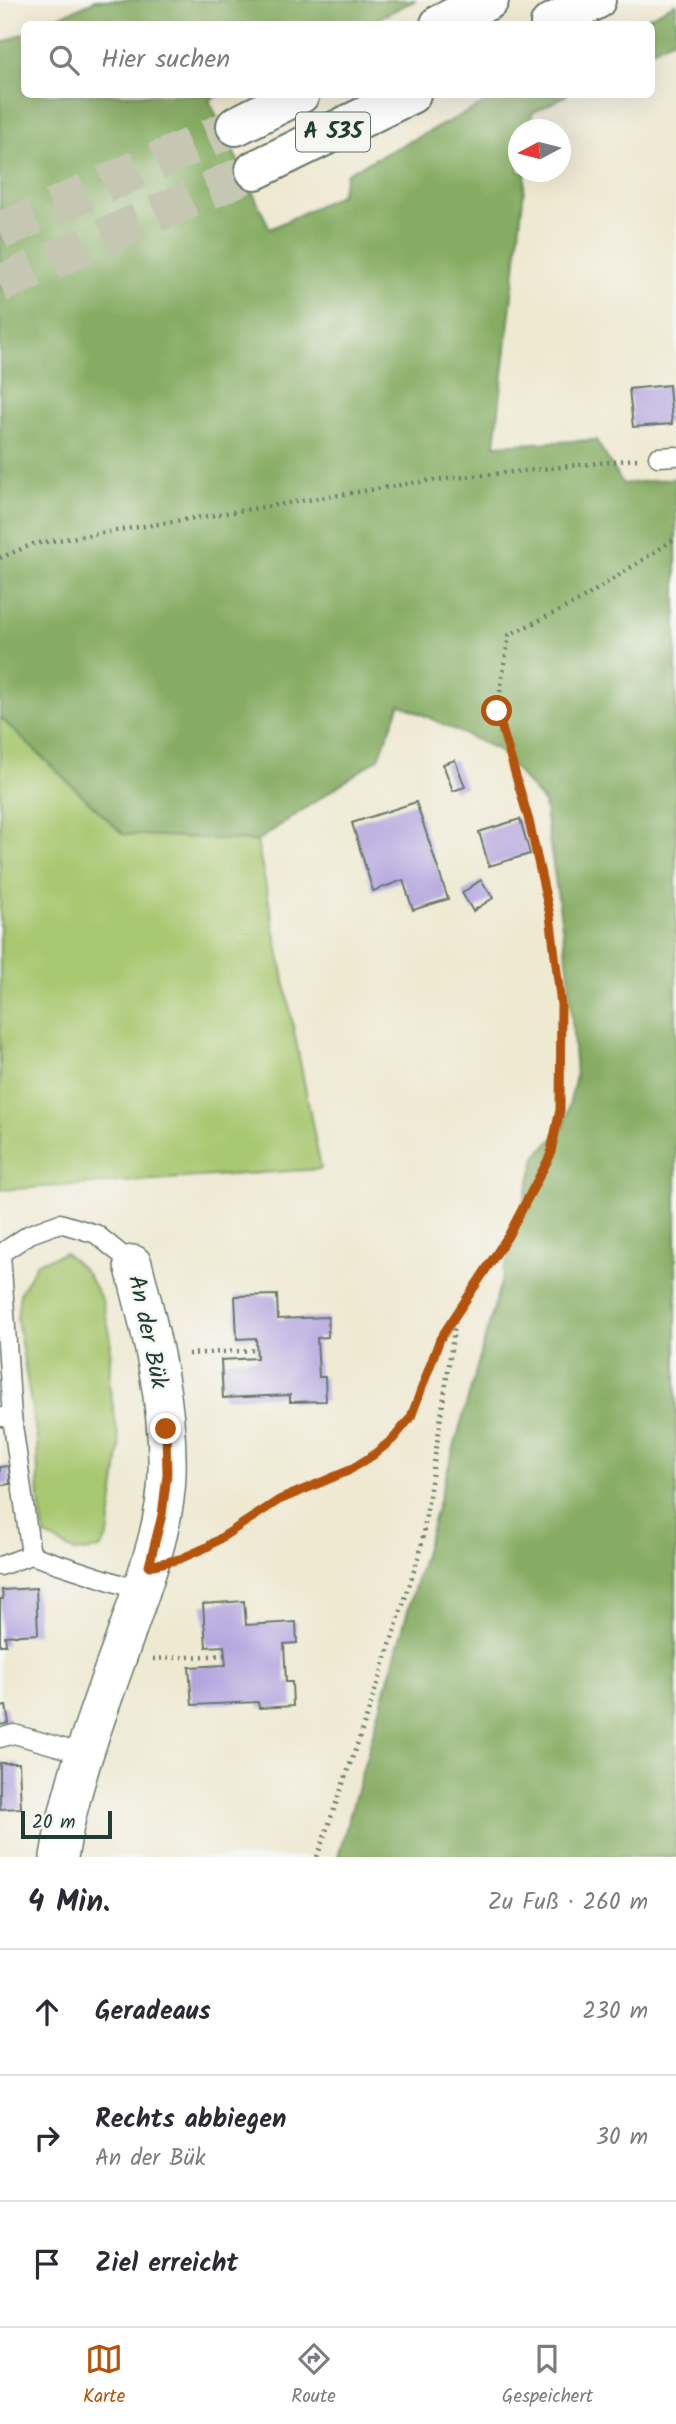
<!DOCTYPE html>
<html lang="de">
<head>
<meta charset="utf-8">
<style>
  body { margin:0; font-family:Kalam,sans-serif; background:#f7f7f7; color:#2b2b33 }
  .compass { position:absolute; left:508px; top:119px; width:63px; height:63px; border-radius:50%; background:#fff; box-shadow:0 7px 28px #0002; rotate:263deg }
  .scale { position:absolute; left:21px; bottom:18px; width:91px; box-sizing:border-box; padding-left:7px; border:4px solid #1f3d34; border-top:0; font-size:19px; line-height:24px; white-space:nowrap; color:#1f3d34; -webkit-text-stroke:5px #f6f6f2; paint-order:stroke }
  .stop { position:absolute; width:21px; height:21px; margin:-16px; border:5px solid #b45309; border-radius:50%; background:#fff }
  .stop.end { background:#b45309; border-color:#fff; box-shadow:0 2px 7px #0008 }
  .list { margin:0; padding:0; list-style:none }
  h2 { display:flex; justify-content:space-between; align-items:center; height:91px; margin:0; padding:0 28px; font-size:30px }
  h2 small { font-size:23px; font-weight:400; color:#7c7c81 }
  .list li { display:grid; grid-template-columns:46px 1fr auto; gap:21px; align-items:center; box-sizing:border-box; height:126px; padding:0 28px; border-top:2px solid #e1e1e2 }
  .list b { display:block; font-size:26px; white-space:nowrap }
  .list p { margin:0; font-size:23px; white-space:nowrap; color:#7c7c81 }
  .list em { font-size:23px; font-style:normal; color:#7c7c81 }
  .icon { flex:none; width:38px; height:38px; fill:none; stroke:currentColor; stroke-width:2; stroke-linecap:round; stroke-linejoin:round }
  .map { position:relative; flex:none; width:676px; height:1857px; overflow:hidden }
  .search { position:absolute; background:#fff; box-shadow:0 7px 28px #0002; left:21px; right:21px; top:21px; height:77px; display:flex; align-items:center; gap:18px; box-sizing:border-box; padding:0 24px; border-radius:10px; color:#7c7c81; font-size:26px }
  .sheet { height:469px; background:#fff }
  nav { display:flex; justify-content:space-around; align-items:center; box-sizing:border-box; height:98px; border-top:2px solid #e1e1e2; background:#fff; font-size:19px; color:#7c7c81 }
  nav a { display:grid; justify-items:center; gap:4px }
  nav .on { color:#b45309 }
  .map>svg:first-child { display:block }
  .green { fill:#a7c76f; stroke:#638252; stroke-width:2 }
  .forest { fill:#85ac62; stroke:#52744b; stroke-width:2 }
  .building { fill:#b2a4de }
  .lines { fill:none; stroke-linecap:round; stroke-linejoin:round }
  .highway-tunnel { stroke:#c5c7b2; stroke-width:38; stroke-dasharray:38 19; stroke-linecap:butt }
  .lane-casing { stroke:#68796b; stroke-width:21 }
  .street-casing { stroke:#68796b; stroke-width:40 }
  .highway-casing { stroke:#68796b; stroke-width:42 }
  .path { stroke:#68796b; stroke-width:4.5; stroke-dasharray:2 5; stroke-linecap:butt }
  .lane { stroke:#fff; stroke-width:18 }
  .street { stroke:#fff; stroke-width:37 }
  .highway { stroke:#fff; stroke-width:38 }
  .route { stroke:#b45309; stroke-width:9 }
  .labels { text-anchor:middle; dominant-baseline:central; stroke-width:5; stroke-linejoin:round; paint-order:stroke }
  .shield { fill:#f6f6f2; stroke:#60746d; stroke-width:2 }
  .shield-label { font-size:23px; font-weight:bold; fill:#1f3d34 }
  .street-label { font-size:24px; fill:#1f3d34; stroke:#f6f6f2 }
</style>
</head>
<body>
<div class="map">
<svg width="676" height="1857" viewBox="0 0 676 1857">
  <rect width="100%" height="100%" fill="#f6f6f2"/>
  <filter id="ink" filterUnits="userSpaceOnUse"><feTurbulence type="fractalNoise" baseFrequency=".0143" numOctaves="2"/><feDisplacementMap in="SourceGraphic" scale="14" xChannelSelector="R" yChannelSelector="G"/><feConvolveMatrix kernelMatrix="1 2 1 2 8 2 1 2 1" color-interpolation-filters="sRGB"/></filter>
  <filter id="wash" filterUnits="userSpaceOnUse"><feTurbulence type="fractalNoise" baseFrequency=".00686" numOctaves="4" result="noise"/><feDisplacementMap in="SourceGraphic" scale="28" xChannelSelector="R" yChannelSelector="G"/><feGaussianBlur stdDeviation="1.57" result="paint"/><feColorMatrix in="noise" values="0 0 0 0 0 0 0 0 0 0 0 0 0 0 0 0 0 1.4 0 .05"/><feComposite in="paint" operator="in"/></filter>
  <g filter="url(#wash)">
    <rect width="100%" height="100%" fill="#efe9d2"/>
    <g class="green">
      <path d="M0,717L123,834L257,841L321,1169L0,1190Z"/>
      <path d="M65,1253L86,1272L102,1300L111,1338L109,1385L120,1447L108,1536L100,1549L75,1552L45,1535L39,1504L37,1440L17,1319L20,1293L37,1263Z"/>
    </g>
    <g class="forest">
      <path d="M96,0H416L366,24H43Z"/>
      <path d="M676,3V38L652,50V24H636Z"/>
      <path d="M24,33V94L220,95L209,100L270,229L340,195L347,173L501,95H567L532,113L530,129L518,130V172H526L495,445L596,440L623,484L676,478V1857H338L537,1155L564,1127L576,1076L568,967L544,803L500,751L400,704L379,758L257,841L123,834L0,717V44Z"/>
    </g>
    <g id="blocks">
      <g class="building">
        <path d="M669,385L672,424L633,427L629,389Z"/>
        <path d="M455,760L465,787L453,791L443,764Z"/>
        <path d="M416,802L448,899L413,910L403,880L373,891L352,823Z"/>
        <path d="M520,819L530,854L489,866L479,832Z"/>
        <path d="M481,880L493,898L473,911L462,893Z"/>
        <path d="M277,1295L278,1319L328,1317V1337L317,1338L319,1377H325L326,1401L290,1402V1395L223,1398L221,1360L257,1358L256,1338L237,1339L235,1296Z"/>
        <path d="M9,1466L10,1484L0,1485V1467Z"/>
        <path d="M36,1588L38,1634L5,1636L6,1645H0V1599H3L2,1590Z"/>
        <path d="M244,1601L246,1625L296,1622L297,1643L284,1644L286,1682H292L293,1706L259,1708L258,1702L192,1705L189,1667L226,1665L224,1646L206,1647L203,1604Z"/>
        <path d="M6,1706L9,1723L0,1725V1707Z"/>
        <path d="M0,1763H19L21,1808L0,1809Z"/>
      </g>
    </g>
  </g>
  <g filter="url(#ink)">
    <use href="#blocks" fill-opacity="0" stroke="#68796b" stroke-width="2"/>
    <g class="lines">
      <g class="highway-tunnel">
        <path d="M0,231L236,126"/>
        <path d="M0,284L255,170"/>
      </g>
      <g class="lane-casing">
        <g id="lane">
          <path d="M658,457L676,456"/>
          <path d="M0,1254L30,1234L60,1223L96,1234L133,1264"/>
          <path d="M1,1254L12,1417"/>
          <path d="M0,1417H12L31,1555"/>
          <path d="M0,1566L31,1555L141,1591"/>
          <path d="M0,1738L14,1734L84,1754"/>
        </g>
      </g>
      <g class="street-casing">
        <path id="street" d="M59,1857C72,1776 103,1700 130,1623C146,1576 166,1524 167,1474C169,1403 151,1332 133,1264"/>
      </g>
      <g class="highway-casing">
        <g id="highway">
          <path d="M440,24L489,0"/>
          <path d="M550,24L596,0"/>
          <path d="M236,126L300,94"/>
          <path d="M255,170L411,94"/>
        </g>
      </g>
      <g class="path">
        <path d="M0,558L33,544L426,481L638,459"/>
        <path d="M188,1354L256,1350"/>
        <path d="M187,1555L207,1547L279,1500L348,1471L372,1456L392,1439L411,1417L440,1339L508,1235L550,1156L560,1109L561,1005L550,915L529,821L497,711L509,635L579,601L676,538"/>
        <path d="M153,1659L225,1655"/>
        <path d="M317,1857L365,1722L421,1549L456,1317"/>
      </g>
      <use href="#lane" class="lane"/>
      <use href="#street" class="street"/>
      <use href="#highway" class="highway"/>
    </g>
  </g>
  <g class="lines" filter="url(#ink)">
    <path class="route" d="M166,1429L167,1475L162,1515L149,1566L180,1559L207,1547L279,1500L348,1471L372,1456L393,1439L411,1417L440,1339L508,1236L550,1156L560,1110L561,1005L550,915L529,821L497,711"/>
  </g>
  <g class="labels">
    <rect class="shield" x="296" y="112.5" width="74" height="39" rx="5"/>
    <g class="shield-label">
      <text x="333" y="132">A 535</text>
    </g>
    <g class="street-label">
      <text transform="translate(147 1332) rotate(78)">An der Bük</text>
    </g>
  </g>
</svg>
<svg class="compass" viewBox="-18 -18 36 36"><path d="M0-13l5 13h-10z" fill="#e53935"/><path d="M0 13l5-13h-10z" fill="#7c7c81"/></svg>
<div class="scale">20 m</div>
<div class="stop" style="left:497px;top:711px"></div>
<div class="stop end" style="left:166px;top:1429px"></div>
<div class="search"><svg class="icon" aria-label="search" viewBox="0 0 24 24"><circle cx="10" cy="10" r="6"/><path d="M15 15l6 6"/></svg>Hier suchen</div>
</div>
<section class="sheet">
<h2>4 Min.<small>Zu Fuß · 260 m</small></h2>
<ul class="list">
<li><svg class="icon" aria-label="ahead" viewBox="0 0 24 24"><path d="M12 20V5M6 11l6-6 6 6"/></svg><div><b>Geradeaus</b></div><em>230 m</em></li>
<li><svg class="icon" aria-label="right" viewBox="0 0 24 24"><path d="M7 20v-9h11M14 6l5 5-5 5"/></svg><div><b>Rechts abbiegen</b><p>An der Bük</p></div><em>30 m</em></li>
<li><svg class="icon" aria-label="arrive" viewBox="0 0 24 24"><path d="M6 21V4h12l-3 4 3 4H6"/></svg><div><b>Ziel erreicht</b></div></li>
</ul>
</section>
<nav>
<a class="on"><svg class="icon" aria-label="map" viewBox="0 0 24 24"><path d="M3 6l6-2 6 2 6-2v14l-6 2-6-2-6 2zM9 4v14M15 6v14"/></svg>Karte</a>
<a><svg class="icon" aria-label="directions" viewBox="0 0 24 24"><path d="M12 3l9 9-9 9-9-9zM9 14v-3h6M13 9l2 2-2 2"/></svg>Route</a>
<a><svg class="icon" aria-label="saved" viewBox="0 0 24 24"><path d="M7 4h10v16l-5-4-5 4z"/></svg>Gespeichert</a>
</nav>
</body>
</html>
